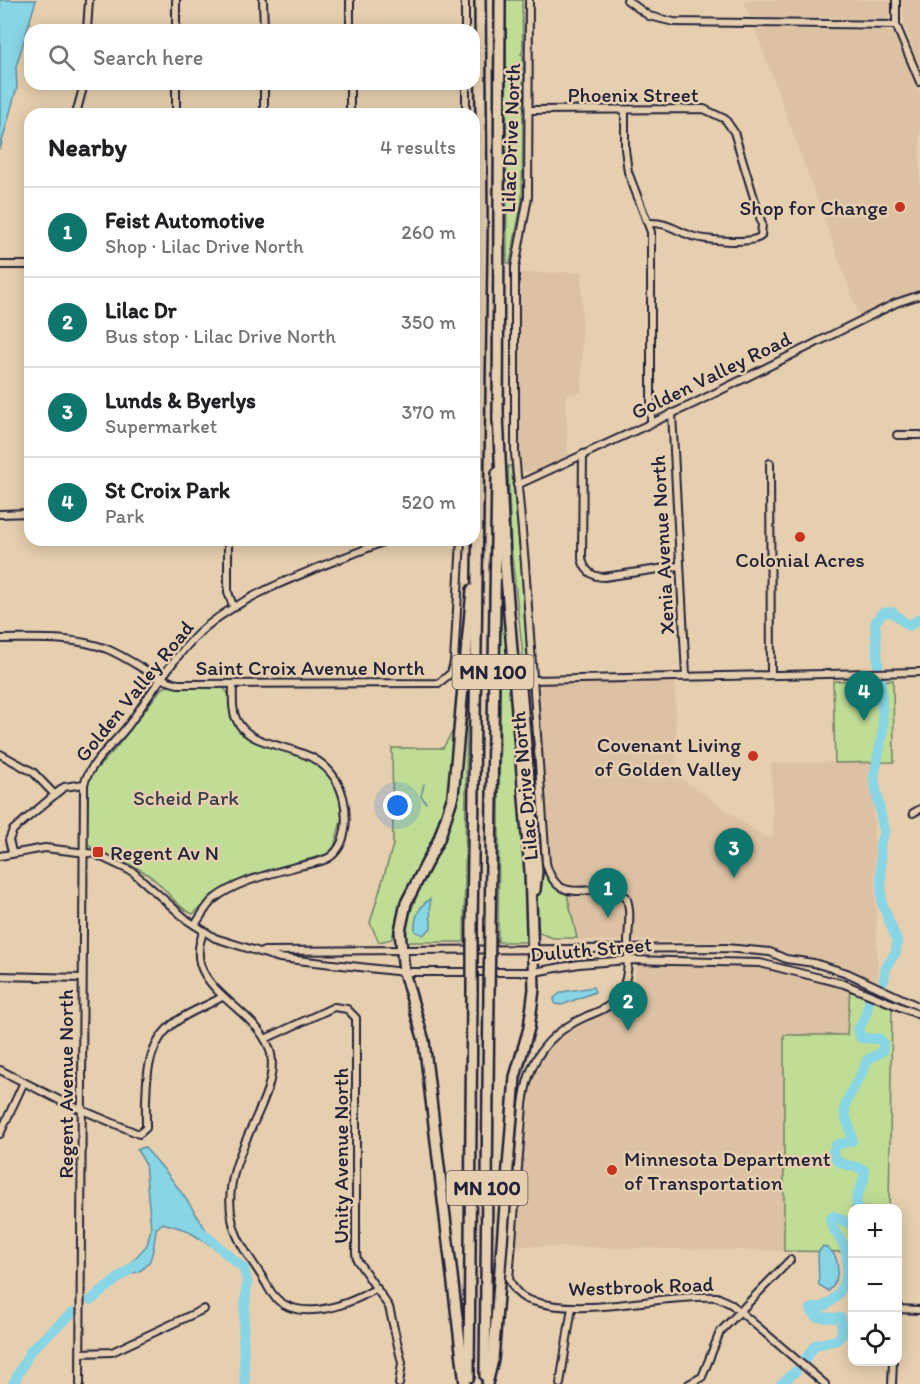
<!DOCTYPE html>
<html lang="en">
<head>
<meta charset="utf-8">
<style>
  body { margin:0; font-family:Itim,sans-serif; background:#f6f6f6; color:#202124 }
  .controls { position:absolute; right:18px; bottom:18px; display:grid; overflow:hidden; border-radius:12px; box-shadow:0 3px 15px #0003 }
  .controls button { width:54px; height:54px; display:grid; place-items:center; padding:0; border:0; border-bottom:2px solid #e0e0e0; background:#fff; color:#202124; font:30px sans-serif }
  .you { position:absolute; left:398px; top:806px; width:21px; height:21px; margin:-15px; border:4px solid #fff; border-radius:50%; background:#1a73e8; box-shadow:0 0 0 9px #1a73e833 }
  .badge { display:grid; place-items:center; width:39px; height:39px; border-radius:50%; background:#0f766e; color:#fff; font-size:20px; font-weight:700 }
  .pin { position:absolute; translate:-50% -50px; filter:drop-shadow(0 2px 3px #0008) }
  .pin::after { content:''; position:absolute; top:32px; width:21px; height:18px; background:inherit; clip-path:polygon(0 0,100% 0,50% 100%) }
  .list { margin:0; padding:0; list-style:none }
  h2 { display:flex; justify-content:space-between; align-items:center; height:78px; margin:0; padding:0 24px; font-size:26px }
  h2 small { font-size:20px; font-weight:400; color:#757577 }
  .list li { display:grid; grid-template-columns:39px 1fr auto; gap:18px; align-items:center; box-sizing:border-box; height:90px; padding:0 24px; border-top:2px solid #e0e0e0 }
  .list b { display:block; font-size:22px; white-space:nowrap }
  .list p { margin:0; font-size:20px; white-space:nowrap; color:#757577 }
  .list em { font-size:20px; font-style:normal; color:#757577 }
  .icon { flex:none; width:33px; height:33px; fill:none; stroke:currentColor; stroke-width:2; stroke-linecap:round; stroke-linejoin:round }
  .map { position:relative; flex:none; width:920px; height:1384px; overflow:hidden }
  .search { position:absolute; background:#fff; box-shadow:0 3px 15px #0003; left:24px; top:24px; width:456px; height:66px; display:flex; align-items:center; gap:15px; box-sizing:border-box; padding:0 21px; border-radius:18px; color:#757577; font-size:22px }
  .panel { position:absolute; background:#fff; box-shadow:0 3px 15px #0003; left:24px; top:108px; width:456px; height:438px; border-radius:18px }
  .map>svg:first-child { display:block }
  .built { fill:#ddc1a3 }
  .green { fill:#bfdd95; stroke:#708068; stroke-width:1.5 }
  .water { fill:#87d5e5; stroke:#5f8da1; stroke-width:1.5 }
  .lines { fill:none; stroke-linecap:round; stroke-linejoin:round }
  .stream { stroke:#5f8da1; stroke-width:1.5 }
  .river { stroke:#87d5e5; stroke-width:10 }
  .minor-casing { stroke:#22223b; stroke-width:10 }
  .highway-casing { stroke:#22223b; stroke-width:14 }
  .minor { stroke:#e6cfaf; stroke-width:6 }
  .highway { stroke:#e6cfaf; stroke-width:9 }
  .highway-bridge-casing { stroke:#22223b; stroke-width:14; stroke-linecap:butt }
  .highway-bridge { stroke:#e6cfaf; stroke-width:9 }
  .poi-dot { fill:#c8321e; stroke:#e6cfaf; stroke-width:2 }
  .labels { text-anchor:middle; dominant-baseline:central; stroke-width:5; stroke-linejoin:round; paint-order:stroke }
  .shield { fill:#e6cfaf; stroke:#5d565e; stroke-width:1.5 }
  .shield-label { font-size:20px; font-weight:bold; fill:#22223b }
  .street-label { font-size:21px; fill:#22223b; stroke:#e6cfaf }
  .poi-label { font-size:21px; fill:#22223b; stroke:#e6cfaf; text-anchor:end }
  .park-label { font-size:21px; fill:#3a3e48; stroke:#e6cfaf }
</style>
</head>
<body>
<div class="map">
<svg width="920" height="1384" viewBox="0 0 920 1384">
  <rect width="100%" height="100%" fill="#e6cfaf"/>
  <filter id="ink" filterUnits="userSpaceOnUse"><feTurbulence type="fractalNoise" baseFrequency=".0167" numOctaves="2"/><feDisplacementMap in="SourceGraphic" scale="12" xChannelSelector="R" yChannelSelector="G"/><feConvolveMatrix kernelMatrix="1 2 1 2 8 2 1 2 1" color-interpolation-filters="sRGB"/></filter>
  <g filter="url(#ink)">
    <g class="built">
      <path d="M744,0H891V15L887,19L749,17Z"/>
      <path d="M902,0H920V67L904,24Z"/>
      <path d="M755,29L890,31L895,34L920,93V290L860,318Z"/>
      <path d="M582,272V393L566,394L568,458L532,473L526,472L518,466L520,273Z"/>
      <path d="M675,680L677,775L764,837H773L771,763L872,762L878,982L831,962L727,942L577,940L565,885L558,878L551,860L537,690L545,683Z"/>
      <path d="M733,964L778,969L850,988L847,1035H784V1251L516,1246L529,1095L536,1069L547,1049L571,1029L618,1006L633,986L637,965Z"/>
    </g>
    <g class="green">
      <path d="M506,0H522L523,51L521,54L523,55V110L518,111H523L522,200L510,263H507Z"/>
      <path d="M508,466H511L522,569L529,691H527L511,548Z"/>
      <path d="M501,599H505L525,849L527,942H498Z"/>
      <path d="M893,680L894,762L835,763L833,681Z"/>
      <path d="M167,686L224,688L229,695L230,716L243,734L305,757L327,773L339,792L342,818L334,847L327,854L277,868L219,891L193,914C179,909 169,893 158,883C137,863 112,858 87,845L88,783L92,774L116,748L161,689Z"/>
      <path d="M464,705L467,706L464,942H410L406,941C408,896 432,875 442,837C453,795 457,749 464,705Z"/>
      <path d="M455,727L452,786L439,832L401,899L392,939L379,942L370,923L393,845L392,748H443Z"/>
      <path d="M540,873H544L554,887L567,894L577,938H553L539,933L536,901Z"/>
      <path d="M850,988L892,1007L889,1208H852V1252L784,1251V1035H847Z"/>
    </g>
    <g class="water">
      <path d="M0,0H36L16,67L17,87L0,149Z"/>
      <path d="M430,899L431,928L423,935L415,931C414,918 419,906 430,899Z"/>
      <path d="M593,987L595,992L562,1005L555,1004L554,998L562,992Z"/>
      <path d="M144,1147C172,1176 192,1207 213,1241L210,1245L186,1230L163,1223L156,1229C153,1250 154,1271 129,1274V1265L147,1245L151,1229L145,1163L137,1150Z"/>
      <path d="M823,1246C842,1253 841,1278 829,1291L819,1285L818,1253Z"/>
    </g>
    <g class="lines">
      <path class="stream" d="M424,784L421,796L426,803"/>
      <g class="river">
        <path d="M878,665L875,623L882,613L892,612L909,626L920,618"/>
        <path d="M881,678L883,730L874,778L884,832L880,844L882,903L897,941L896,952L886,967L884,980"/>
        <path d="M858,1208C851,1195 868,1184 864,1170C851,1163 837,1169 833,1151L836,1145L852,1141C853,1129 843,1119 845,1108C848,1091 863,1077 867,1060L883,1051V1043L880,1039L861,1038L858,1030L865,1017L869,1002"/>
        <path d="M203,1233L244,1269L247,1281L243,1334L245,1384"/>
        <path d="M91,1300L139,1262"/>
        <path d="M805,1360L815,1345L837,1340L842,1335L841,1318L816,1317L811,1309C816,1307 820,1308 824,1306C846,1295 852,1265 843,1244C839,1236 831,1228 830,1219L834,1216L852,1225"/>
        <path d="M13,1384L31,1350L72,1313"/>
        <path d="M781,1384L796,1371"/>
      </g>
      <g class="minor-casing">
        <g id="minor">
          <path d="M176,0V30"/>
          <path d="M263,0L264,30"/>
          <path d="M350,0V30"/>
          <path d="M465,0V30"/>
          <path d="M529,0L528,197L515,268V453L525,564L546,863C559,914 599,875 626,897C632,911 628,929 628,943C628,959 629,979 620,993C613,1006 600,1011 587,1016C546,1034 528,1061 523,1105L509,1279C514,1290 520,1298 532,1301C589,1318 658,1294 717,1297L731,1304L825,1384"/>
          <path d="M627,0L649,16L674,22L896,25"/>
          <path d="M896,0V25L920,82"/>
          <path d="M87,30L89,0"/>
          <path d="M176,84V114"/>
          <path d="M264,84V114"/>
          <path d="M350,84V114"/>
          <path d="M466,84V114"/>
          <path d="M529,110L704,109L725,119L734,132L762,224L761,236C752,245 701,240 689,235C674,229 665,222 649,223"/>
          <path d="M625,111V149L628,172L651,232V423"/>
          <path d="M76,114L84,84"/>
          <path d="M0,265H30"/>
          <path d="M672,413L686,675"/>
          <path d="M897,435H920"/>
          <path d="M583,454L582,558C584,570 592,577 604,577L679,566"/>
          <path d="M770,463L771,674"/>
          <path d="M517,485L693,404L896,303L920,295"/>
          <path d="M0,514L30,513"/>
          <path d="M228,540V592L233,606"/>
          <path d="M0,639C36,639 73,636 107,649C133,660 152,678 178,684L439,683L451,673L454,662L461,540"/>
          <path d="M532,680L920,672"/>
          <path d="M0,754L33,772L55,795"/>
          <path d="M913,813L920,809"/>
          <path d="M12,852L9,840L13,830L64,787L84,784C92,759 115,744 130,723C152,692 173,658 200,632C246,590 330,564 388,540"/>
          <path d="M0,856L45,848L95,854L133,872L187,920L215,938L279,958L404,972H534L579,964L628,960L760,963L844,984L920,1015"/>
          <path d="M195,925C201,916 206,906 214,899C235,882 270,874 295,867C306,864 321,863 330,857C352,841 348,800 336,780C312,740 258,753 239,724C231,713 233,697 233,684"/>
          <path d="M204,931C177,989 261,1007 271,1054C280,1102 219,1156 232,1219C237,1246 256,1264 268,1287C289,1328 347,1306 377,1288"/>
          <path d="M264,951L726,948L770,952L786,959L814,963L847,973L920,1007"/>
          <path d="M0,976L82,978"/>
          <path d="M265,1039L334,1007L347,1009L356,1018V1253L357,1260L389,1307L402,1363L399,1384"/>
          <path d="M0,1070L63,1102L139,1134L146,1128C146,1092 142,1044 177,1021C190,1011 207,1006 222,997"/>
          <path d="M0,1134L24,1082"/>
          <path d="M898,1309L920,1310"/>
          <path d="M81,1353L112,1352L204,1309"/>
          <path d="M80,1384L84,784"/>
          <path d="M560,1384L572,1307"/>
          <path d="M689,1384L702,1377L720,1332L790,1260"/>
          <path d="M892,1384L893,1362"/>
        </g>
      </g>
      <g class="highway-casing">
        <g id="highway">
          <path d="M498,421L500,0"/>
          <path d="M520,677L537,871L535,890"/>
          <path d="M472,928L482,225L480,0"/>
          <path d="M490,928L497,473"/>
          <path d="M485,1376L489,993"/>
          <path d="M469,1377L472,993"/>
          <path d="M465,1384L424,1041L404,972L400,931L406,903L439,839L453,796L472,590"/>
          <path d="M487,1384L493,1360L515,1077L529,1028L534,989L530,871L505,564L498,415"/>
        </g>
      </g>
      <use href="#minor" class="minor"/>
      <use href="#highway" class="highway"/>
      <g class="highway-bridge-casing">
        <g id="highway-bridge">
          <path d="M472,993V928"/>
          <path d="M489,993L490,928"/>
        </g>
      </g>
      <use href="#highway-bridge" class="highway-bridge"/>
    </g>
  </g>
  <g class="poi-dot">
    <circle cx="900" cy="207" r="6"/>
    <circle cx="800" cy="537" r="6"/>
    <circle cx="753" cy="756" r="6"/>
    <rect x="92" y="846" width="12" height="12" rx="3"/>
    <circle cx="612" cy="1170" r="6"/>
  </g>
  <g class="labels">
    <g class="shield">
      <rect x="452.5" y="655" width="81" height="34" rx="4.5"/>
      <rect x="446.5" y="1171" width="81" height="34" rx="4.5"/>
    </g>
    <g class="shield-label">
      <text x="493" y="672">MN 100</text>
      <text x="487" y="1188">MN 100</text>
    </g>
    <g class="street-label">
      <text x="633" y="94">Phoenix Street</text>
      <text transform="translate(510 138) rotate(-88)">Lilac Drive North</text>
      <text transform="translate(711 375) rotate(-26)">Golden Valley Road</text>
      <text transform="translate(662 545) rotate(-93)">Xenia Avenue North</text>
      <text x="310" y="667">Saint Croix Avenue North</text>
      <text transform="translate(134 691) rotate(-51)">Golden Valley Road</text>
      <text transform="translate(524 786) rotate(-95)">Lilac Drive North</text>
      <text transform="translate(591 949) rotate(-5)">Duluth Street</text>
      <text transform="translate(65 1084) rotate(-90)">Regent Avenue North</text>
      <text transform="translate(340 1156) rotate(-90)">Unity Avenue North</text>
      <text transform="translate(641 1286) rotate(-2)">Westbrook Road</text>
    </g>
    <g class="poi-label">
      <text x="888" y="207">Shop for Change</text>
      <text x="800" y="559" text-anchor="middle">Colonial Acres</text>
      <text x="741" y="744">Covenant Living<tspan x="741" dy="24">of Golden Valley</tspan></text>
      <text x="110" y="852" text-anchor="start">Regent Av N</text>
      <text x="624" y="1158" text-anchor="start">Minnesota Department<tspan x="624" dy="24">of Transportation</tspan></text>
    </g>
    <g class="park-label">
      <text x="186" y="797">Scheid Park</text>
    </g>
  </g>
</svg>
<div class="controls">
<button>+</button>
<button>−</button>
<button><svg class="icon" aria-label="locate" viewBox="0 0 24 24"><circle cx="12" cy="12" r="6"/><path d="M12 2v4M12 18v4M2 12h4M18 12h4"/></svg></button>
</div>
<div class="you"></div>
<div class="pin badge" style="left:608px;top:918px">1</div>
<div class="pin badge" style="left:628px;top:1031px">2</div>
<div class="pin badge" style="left:734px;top:878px">3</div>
<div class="pin badge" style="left:864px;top:721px">4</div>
<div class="search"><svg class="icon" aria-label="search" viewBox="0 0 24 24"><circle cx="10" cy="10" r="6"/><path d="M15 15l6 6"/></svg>Search here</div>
<section class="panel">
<h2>Nearby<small>4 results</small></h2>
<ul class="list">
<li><span class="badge">1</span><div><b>Feist Automotive</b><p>Shop · Lilac Drive North</p></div><em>260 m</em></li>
<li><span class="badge">2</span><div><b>Lilac Dr</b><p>Bus stop · Lilac Drive North</p></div><em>350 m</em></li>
<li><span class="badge">3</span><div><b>Lunds &amp; Byerlys</b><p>Supermarket</p></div><em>370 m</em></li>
<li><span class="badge">4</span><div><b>St Croix Park</b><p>Park</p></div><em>520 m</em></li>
</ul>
</section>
</div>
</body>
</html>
